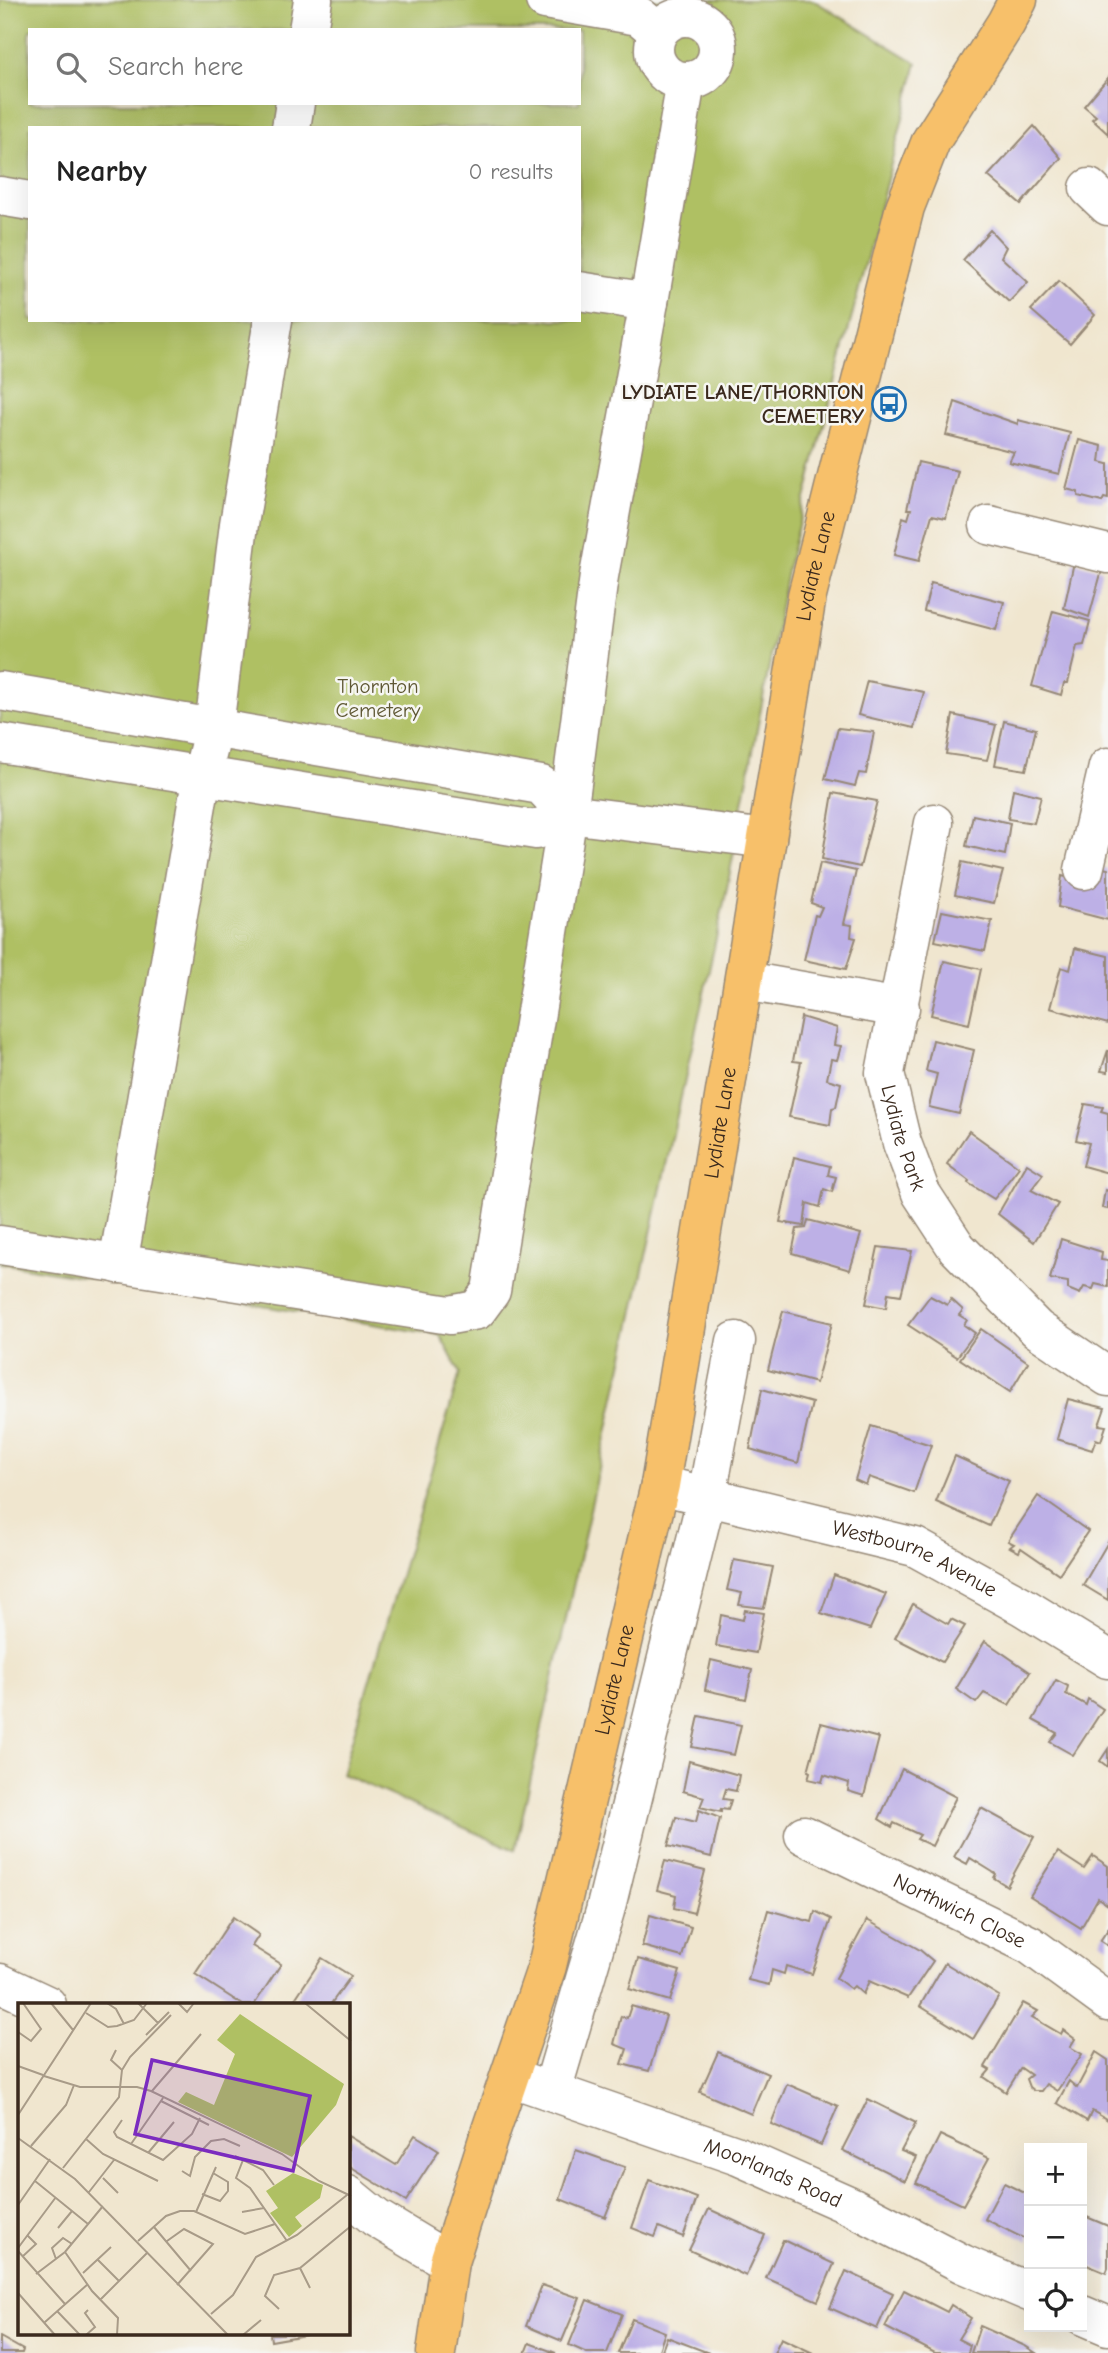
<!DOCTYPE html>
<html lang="en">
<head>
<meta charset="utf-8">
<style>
  body { margin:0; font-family:"Comic Neue",sans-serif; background:#f6f6f6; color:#222 }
  .controls { position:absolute; right:21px; bottom:21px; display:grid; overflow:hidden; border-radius:0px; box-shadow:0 7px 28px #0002 }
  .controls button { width:63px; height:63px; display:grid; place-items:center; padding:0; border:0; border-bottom:2px solid #e0e0e0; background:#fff; color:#222; font:35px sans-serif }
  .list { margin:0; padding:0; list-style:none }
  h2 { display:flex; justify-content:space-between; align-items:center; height:91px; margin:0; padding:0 28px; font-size:30px }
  h2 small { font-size:23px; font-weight:400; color:#767676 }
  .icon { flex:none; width:38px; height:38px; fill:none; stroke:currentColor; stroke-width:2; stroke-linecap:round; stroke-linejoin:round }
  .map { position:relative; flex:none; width:1108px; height:2353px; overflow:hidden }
  .search { position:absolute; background:#fff; box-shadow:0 7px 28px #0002; left:28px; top:28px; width:553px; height:77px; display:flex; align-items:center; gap:18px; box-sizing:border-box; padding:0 24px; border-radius:0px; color:#767676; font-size:26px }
  .panel { position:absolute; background:#fff; box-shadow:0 7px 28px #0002; left:28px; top:126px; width:553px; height:196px; border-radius:0px }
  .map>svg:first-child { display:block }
  .green { fill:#afc063; stroke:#757540; stroke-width:2; fill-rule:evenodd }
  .building { fill:#bdb0e6 }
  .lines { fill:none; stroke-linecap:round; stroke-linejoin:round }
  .minor-casing { stroke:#968876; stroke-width:41 }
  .major-casing { stroke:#968876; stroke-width:41 }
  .minor { stroke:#fff; stroke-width:38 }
  .major { stroke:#f7c06b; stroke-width:38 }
  .labels { text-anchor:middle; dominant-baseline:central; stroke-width:5; stroke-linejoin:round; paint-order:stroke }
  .poi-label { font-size:21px; font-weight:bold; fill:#3b2a1e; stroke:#f6f6f2; text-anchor:end }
  .street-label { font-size:21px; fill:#3b2a1e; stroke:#f6f6f2 }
  .park-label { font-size:21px; fill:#5e5733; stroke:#f6f6f2 }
  .inset-road { fill:none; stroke:#a89b88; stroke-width:2 }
  .view { fill:#7b2cbf; fill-opacity:0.15; stroke:#7b2cbf; stroke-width:3.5 }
  .inset-edge { fill:none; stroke:#3b2a1e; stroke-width:3.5 }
</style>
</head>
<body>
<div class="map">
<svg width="1108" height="2353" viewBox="0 0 1108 2353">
  <rect width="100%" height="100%" fill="#f6f6f2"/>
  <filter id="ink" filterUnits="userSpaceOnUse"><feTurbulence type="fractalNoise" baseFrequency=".0143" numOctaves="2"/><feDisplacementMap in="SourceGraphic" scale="14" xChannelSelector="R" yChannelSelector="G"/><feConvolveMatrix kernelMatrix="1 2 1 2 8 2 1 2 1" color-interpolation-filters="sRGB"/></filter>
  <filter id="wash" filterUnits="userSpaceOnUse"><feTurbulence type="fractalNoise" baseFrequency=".00686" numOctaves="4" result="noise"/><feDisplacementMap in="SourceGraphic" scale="28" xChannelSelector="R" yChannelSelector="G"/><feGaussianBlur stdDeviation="1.57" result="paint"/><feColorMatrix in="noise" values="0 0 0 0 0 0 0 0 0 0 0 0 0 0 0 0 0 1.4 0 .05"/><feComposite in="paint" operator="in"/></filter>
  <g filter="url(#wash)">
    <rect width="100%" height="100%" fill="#f0e6cf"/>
    <path class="green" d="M0,0H813L917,63L789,561L726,893L515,1850L342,1774L460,1373L440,1335L0,1263ZM30,30H579V103H30ZM30,128H579V320H30Z"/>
    <g id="blocks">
      <g class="building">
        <path d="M1108,78V134L1092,119L1096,116L1084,106Z"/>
        <path d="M1034,126L1061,158L1021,204L988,176Z"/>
        <path d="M990,230L1006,247L1001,257L1028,282L1009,302L963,260Z"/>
        <path d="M1059,281L1095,315L1070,344L1031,310Z"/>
        <path d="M955,402L1018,424V420L1070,433L1059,474L1009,462L1014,452L946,435Z"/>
        <path d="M1079,440L1102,446L1100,462L1108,464V499L1104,498L1102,502L1078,496V492L1066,489Z"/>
        <path d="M918,462L958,471L946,518L932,515L919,561L894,555L903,517L908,519L911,509H907Z"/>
        <path d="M1074,562L1102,570L1089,617L1064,608Z"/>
        <path d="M931,583L1004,602L996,630L924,611Z"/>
        <path d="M1053,611L1090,621L1084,645L1077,646L1068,683H1064L1061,695L1032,686Z"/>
        <path d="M867,681L924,692L914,728L858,715Z"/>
        <path d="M953,715L996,725L987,760L946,754Z"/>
        <path d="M1004,721L1036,729L1026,770L995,765Z"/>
        <path d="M838,728L874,732L866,774L859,773L855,786L825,779Z"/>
        <path d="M1013,789L1041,796L1034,823L1008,819Z"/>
        <path d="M833,793L877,801L860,867L822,859Z"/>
        <path d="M973,815L1010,823L1005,855L966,846Z"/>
        <path d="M962,862L1003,871L994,903L955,895Z"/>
        <path d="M820,863L856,871L844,924L852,925L851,937L856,938L846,969L804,960L815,915L818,916L822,907L811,903Z"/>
        <path d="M1098,867L1108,869V920L1058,907L1062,876L1095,885Z"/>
        <path d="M942,911L992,921L985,951L935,941Z"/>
        <path d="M1075,948L1108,956V1024L1050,1008L1061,967L1070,970Z"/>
        <path d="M944,961L981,969L969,1024L931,1015Z"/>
        <path d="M801,1017L837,1028L834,1045L841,1046L837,1060L831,1059L827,1079L841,1083L836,1107L832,1108L830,1125L789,1117L801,1062L793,1061Z"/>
        <path d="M933,1040L974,1050L959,1114L929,1107L937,1074L926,1071Z"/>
        <path d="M1108,1050V1072L1101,1071Z"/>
        <path d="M1085,1104L1103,1107L1101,1111L1108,1113V1173L1083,1166L1089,1143L1076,1140Z"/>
        <path d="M969,1131L1019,1167L994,1199L968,1183L969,1181L947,1164Z"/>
        <path d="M794,1157L830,1166L828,1175L836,1177L832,1192L824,1189L820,1207L807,1203L804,1226L780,1222Z"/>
        <path d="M1027,1164L1043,1174L1031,1190L1058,1204L1034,1242L998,1214Z"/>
        <path d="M1105,1190L1108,1191V1209L1102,1208Z"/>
        <path d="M808,1220L861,1234L850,1270L792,1253L797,1229L806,1228Z"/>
        <path d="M1061,1239L1102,1252L1101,1260L1108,1261V1287L1095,1284L1093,1289L1084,1287L1080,1294L1068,1289V1282L1050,1279Z"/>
        <path d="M878,1247L912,1251L901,1295L888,1293L886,1308L866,1304Z"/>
        <path d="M930,1296L947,1305L951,1299L963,1310L959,1315L967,1320L964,1325L975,1333L957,1357L908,1325Z"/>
        <path d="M783,1311L832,1323L816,1383L768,1370Z"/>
        <path d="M981,1329L1028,1362L1010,1392L960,1359Z"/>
        <path d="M762,1389L812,1403L798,1463L750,1449Z"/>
        <path d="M1068,1399L1105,1408L1099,1425L1106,1426L1101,1441L1096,1439L1092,1450L1057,1439Z"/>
        <path d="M871,1426L931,1445L914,1493L869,1477L866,1485L855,1480Z"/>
        <path d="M955,1456L1009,1481L989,1526L936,1502Z"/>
        <path d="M1038,1496L1088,1531L1059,1574L1021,1548L1019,1552L1010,1547L1014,1544L1008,1541Z"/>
        <path d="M1108,1542V1600L1083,1585Z"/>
        <path d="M734,1560L773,1567L764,1608L739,1605L742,1593L727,1590Z"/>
        <path d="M834,1575L886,1594L870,1629L821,1613Z"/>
        <path d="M913,1604L948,1624L951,1619L965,1626L942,1662L895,1638Z"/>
        <path d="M745,1610L764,1613L756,1653L716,1646L721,1615L743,1620Z"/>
        <path d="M985,1641L1030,1672L1009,1705L984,1693L976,1703L956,1689Z"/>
        <path d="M711,1660L752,1670L746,1699L705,1690Z"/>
        <path d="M1056,1680L1068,1686L1066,1694L1086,1705L1088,1699L1103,1709L1073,1755L1050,1742L1057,1733L1033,1720Z"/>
        <path d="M699,1716L741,1725L734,1755L692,1747Z"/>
        <path d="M821,1723L879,1738L864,1796L848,1791L849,1783L824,1775L822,1782L808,1779L810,1772L808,1771Z"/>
        <path d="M1108,1749V1767L1100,1761Z"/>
        <path d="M689,1761L739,1775L736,1791L726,1789L723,1799L731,1800L728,1810L721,1809V1812L700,1807L704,1797L683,1791Z"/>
        <path d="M902,1769L956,1797L932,1846L917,1839L920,1835L894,1823L892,1827L879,1819Z"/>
        <path d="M981,1808L1034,1837L1007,1886L994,1878L996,1874L970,1858L967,1864L954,1857Z"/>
        <path d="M699,1810L720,1818L711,1857L668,1846L676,1817L696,1822Z"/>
        <path d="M1058,1852L1084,1869L1093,1856L1108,1866V1905L1098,1898L1081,1928L1030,1896Z"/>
        <path d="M665,1861L705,1871L694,1913L674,1908L676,1895L657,1890Z"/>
        <path d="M768,1910L812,1922L815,1911L831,1919L812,1974L786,1966L784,1974L772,1970L769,1985L748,1980Z"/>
        <path d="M650,1915L691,1927L682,1957L642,1946Z"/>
        <path d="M233,1917L259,1935L252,1946L281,1964L254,2005H243L195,1974Z"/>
        <path d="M867,1920L920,1950L933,1961L908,1998L869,1981L863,1994L854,1986L851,1989L836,1978Z"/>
        <path d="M1108,1929V1946L1100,1941Z"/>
        <path d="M322,1958L351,1976L330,2005H291Z"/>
        <path d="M638,1959L680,1971L670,2001L629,1989Z"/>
        <path d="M945,1963L999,1996L973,2039L920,2006Z"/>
        <path d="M1023,2003L1038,2011L1032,2017L1061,2034L1063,2030L1075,2039L1070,2047L1082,2054L1057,2091L1046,2084L1041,2091H1034L1029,2087L1026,2079L1031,2075L1021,2068L1006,2092L984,2077L990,2070L985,2067Z"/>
        <path d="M631,2006L666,2016L649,2071L622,2064L627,2049L614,2044L621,2016L627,2018Z"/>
        <path d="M718,2052L768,2074L751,2114L700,2092Z"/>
        <path d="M1096,2052L1108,2060V2120L1092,2111L1087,2121L1057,2103L1069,2081L1077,2088Z"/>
        <path d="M787,2084L838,2106L821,2145L771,2124Z"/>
        <path d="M868,2099L916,2123L901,2151L916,2157L905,2181L842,2150Z"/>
        <path d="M415,2135L439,2150L406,2201L348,2166V2136L396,2165Z"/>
        <path d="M940,2135L989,2158L963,2205L916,2183Z"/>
        <path d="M576,2150L625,2167L605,2217L560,2199Z"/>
        <path d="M649,2180L697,2198L683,2237L659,2227L655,2237L632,2228Z"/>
        <path d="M1004,2183L1029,2195V2241L985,2219Z"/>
        <path d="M709,2209L765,2235L746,2276L689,2250Z"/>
        <path d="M1082,2215L1108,2226V2268L1106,2273L1082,2263Z"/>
        <path d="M783,2240L834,2264L818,2301L766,2278Z"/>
        <path d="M846,2271L893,2293L877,2329L830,2308Z"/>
        <path d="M542,2285L580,2298L562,2341L526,2326Z"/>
        <path d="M904,2290L947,2312L951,2305L971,2318L958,2339L970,2345L968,2353H935L885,2327Z"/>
        <path d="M587,2300L622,2314L607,2353H587L569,2345Z"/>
        <path d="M632,2319L665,2332L658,2353H618Z"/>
        <path d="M980,2326L1025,2346L1036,2353H971Z"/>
        <path d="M270,2334H304L305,2335L271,2341Z"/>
        <path d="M0,2337L23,2350L22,2353H0Z"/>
        <path d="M667,2337L709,2353H661Z"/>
        <path d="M781,2338L813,2353H774Z"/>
        <path d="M529,2343L556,2353H525Z"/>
      </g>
    </g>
  </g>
  <g filter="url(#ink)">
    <use href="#blocks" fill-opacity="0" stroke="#968876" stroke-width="2"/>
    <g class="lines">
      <g class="minor-casing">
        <g id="minor">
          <path d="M545,0L639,16L658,32"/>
          <circle cx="686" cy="49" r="32"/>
          <path d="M308,30L313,0"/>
          <path d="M291,128L295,103"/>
          <path d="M1089,188L1108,206"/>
          <path d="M0,196L30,201"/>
          <path d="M579,291L649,302L686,81"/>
          <path d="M989,525L1108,554"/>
          <path d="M0,691L541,785L568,814"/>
          <path d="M0,743L536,830L568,814L767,839"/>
          <path id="s1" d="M934,823L885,1073L902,1143L921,1193L957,1248L1037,1329L1108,1377"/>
          <path d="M1084,870L1108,767"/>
          <path d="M745,981L900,1008"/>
          <path d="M0,1245L450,1315L477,1310L491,1291L568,814L599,576L649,302"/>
          <path d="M118,1264L202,775L214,727L239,524L273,320"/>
          <path id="s2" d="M660,1485L915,1547L1022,1606L1108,1659"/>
          <path id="s3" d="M804,1835L1030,1945L1108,2002"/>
          <path d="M0,1983L47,2005"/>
          <path id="s4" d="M527,2083L738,2156L853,2207L963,2264L1029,2292"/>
          <path d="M552,2091L605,1911L707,1495L736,1341"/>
          <path d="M348,2195L376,2218L449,2262"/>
          <path d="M1082,2315L1108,2326"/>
        </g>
      </g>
      <g class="major-casing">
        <g id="major">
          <path id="s5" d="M436,2353L449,2262L489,2136L547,1966L660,1485L807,596L905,207L931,141L1006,23L1018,0"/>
        </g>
      </g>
      <use href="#minor" class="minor"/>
      <use href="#major" class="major"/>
    </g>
  </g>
  <defs>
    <g id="bus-ring" transform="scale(1.75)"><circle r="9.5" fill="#f6f6f2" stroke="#1f6fb2" stroke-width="1.5"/><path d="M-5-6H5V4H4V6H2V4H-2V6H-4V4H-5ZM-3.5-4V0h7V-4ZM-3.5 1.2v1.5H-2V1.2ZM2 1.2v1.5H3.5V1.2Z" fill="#1f6fb2"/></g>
  </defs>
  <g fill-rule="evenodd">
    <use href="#bus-ring" x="889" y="404"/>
  </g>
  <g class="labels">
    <g class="poi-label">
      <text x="864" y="392">LYDIATE LANE/THORNTON<tspan x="864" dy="24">CEMETERY</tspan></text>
    </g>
    <g class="street-label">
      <text stroke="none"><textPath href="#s5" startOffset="1830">Lydiate Lane</textPath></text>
      <text stroke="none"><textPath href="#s5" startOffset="1265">Lydiate Lane</textPath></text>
      <text stroke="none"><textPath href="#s1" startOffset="322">Lydiate Park</textPath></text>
      <text stroke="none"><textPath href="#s2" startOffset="266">Westbourne Avenue</textPath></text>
      <text stroke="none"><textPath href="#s5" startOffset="698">Lydiate Lane</textPath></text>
      <text stroke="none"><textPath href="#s3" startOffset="173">Northwich Close</textPath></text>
      <text stroke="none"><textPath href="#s4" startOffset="262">Moorlands Road</textPath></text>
    </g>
    <g class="park-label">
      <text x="378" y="686">Thornton<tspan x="378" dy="24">Cemetery</tspan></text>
    </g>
  </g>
  <g transform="translate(18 2003)">
    <rect width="332" height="332" fill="#f0e6cf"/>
    <path d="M222,11L326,81L318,102L274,154L160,99L168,89L196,102L217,51L199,37ZM275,170L305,182L302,195L277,214L284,223L271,234L252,210L260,205L248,188Z" fill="#afc063"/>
    <path class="inset-road" d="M33,0L55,27M89,0L98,6L106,21M120,0L140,20M160,0L169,9L176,0M287,0L333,38M68,10L90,24L99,23L116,17L129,0M0,29L13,38L23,26L5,0M128,32L151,9M98,47L93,57L104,67M0,63L25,72M26,73L62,84H119L133,88L264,151L301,178L333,193M134,88L183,31M143,98L191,122M0,112L73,0M104,117L96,129L99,134L145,157L174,131L182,115M0,135L57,176L210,332M68,136L85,151L140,178M113,141L145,95M13,143L48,102L56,82M130,150L156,119M217,153L245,167L256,182M225,157L218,175L232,185L269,238M45,165L101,94L104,67L112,54L153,12M164,168L172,173L177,154L193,138L206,136L222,143M85,175L100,190M17,178L70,221M71,189L96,157M184,191L202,198L210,188V179L195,170M0,202L32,156M178,209L198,164M224,209L246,205M136,224L173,268M40,225L54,208M120,238L148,213L162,208H176L227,231L257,221M149,238L166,226L195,241L159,282M0,245L38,194M0,248L47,301M47,249L74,288L100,315L99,332M4,254L18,241L9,232M38,256L34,245L45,235L54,241M80,257L101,278M282,265L292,285M65,270L93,244M18,271L47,249L85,203M0,290L37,332M82,297L130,249M261,306L247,293L256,272L282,265L333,223M39,308L62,332M193,311L215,292L238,254L279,232L329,192M27,319L70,281M68,332L77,324L67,310L70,307M225,332L243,317"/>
    <path class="view" d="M134,57L292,93L275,168L117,131Z"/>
    <rect width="332" height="332" class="inset-edge"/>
  </g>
</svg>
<div class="controls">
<button>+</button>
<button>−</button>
<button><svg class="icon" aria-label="locate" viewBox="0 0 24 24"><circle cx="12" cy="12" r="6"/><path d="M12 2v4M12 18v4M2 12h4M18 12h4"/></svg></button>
</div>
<div class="search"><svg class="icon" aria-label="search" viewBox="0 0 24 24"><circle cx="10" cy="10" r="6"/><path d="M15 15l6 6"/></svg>Search here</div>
<section class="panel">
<h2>Nearby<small>0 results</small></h2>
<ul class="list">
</ul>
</section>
</div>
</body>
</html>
